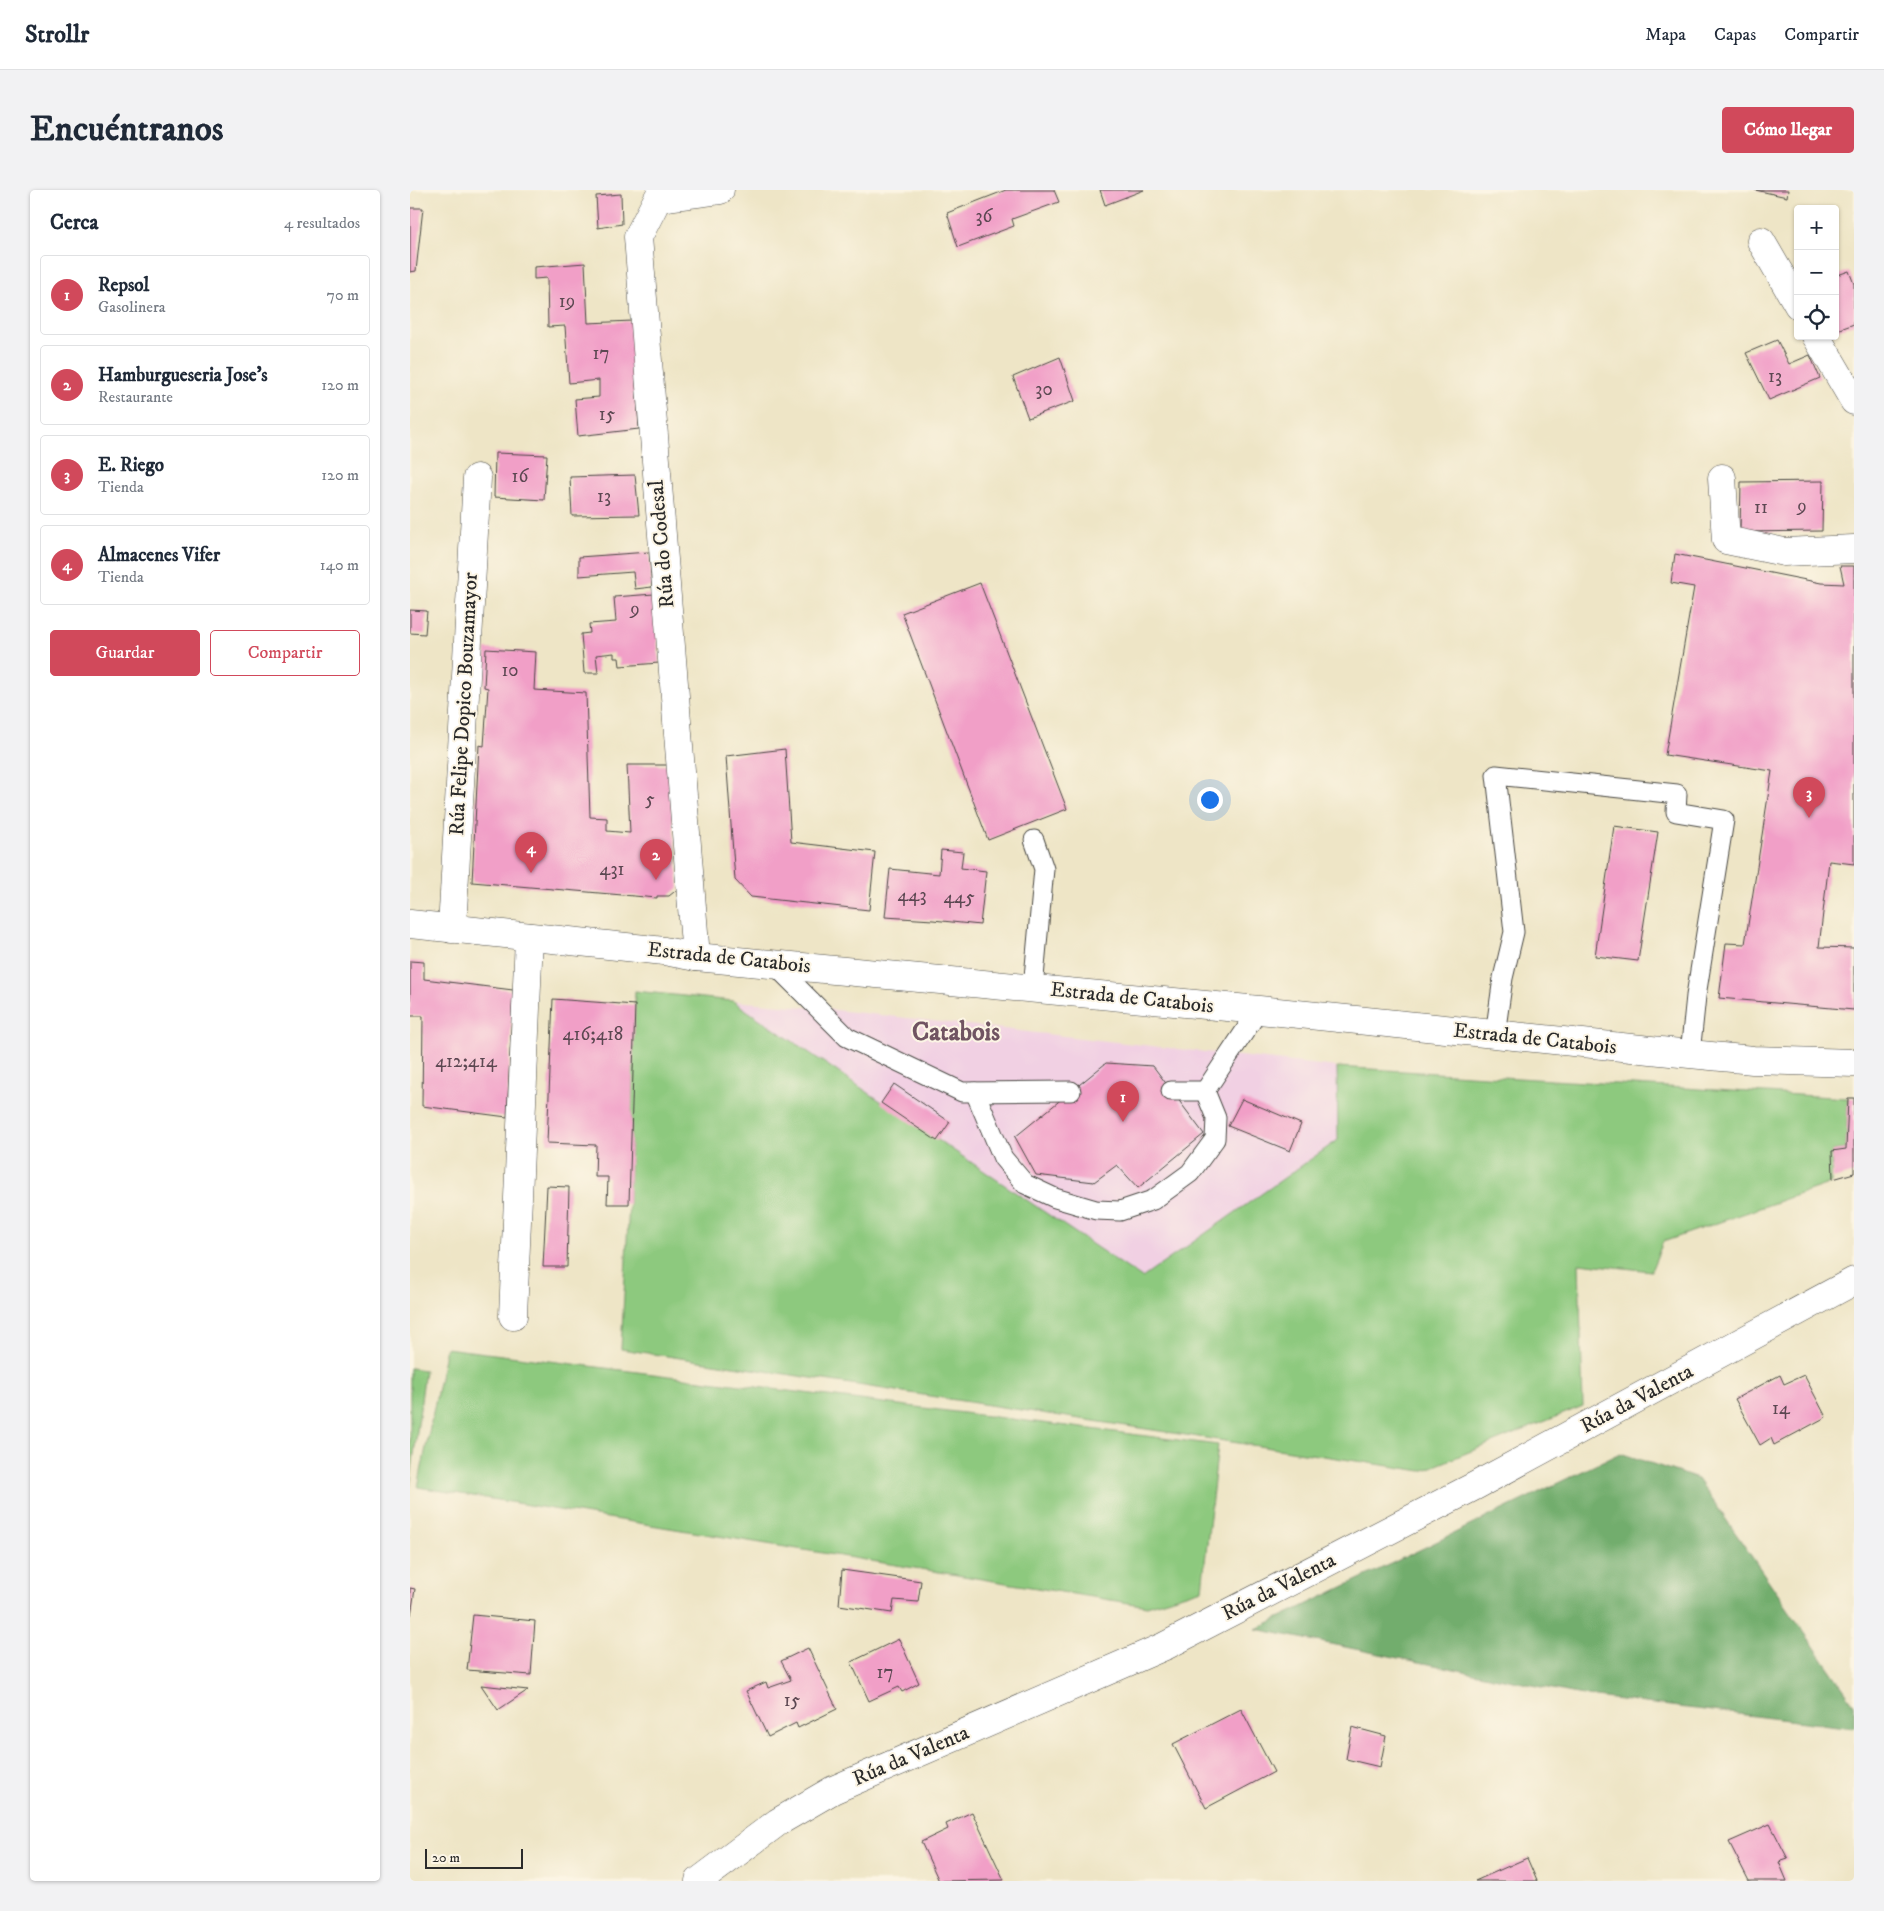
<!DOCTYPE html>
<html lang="es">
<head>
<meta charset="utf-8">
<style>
  body { margin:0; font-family:"IM FELL DW Pica",serif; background:#f2f2f3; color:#1f2937 }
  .controls { position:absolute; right:15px; top:15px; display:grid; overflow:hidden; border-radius:5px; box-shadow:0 1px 4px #0004 }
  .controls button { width:45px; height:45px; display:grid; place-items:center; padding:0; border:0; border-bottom:1px solid #e0e1e3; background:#fff; color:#1f2937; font:25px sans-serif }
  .scale { position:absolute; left:15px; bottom:12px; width:98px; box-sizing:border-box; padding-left:5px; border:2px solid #2b2b2b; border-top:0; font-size:14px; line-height:18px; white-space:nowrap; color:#2b2b2b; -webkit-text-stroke:4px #fcf5e5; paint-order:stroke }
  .you { position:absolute; left:799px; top:609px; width:18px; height:18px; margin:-12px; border:4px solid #fff; border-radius:50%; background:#1a73e8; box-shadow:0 0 0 8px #1a73e833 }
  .badge { display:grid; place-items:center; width:32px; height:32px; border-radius:50%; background:#d1495b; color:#fff; font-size:16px; font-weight:700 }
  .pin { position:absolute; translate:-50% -41px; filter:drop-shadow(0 1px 2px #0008) }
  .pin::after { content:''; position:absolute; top:26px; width:18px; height:15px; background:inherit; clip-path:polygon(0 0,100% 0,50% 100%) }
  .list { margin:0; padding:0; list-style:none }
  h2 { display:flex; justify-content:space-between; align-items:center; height:65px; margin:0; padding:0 20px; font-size:21px }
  h2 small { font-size:16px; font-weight:400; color:#747a83 }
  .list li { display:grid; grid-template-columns:32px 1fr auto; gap:15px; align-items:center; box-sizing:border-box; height:80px; margin:0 10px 10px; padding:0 10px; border:1px solid #e0e1e3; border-radius:5px }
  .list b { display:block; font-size:19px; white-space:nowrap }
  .list p { margin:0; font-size:16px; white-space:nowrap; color:#747a83 }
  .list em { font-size:16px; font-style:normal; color:#747a83 }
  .actions { display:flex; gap:10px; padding:15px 20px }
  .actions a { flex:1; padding:11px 0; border:1px solid #d1495b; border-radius:5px; text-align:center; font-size:18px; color:#d1495b }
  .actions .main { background:#d1495b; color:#fff }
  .icon { flex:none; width:28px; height:28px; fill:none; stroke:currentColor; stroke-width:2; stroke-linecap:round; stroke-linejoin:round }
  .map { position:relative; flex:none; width:1444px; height:1691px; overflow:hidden; border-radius:5px }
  header { display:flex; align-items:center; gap:30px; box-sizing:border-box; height:70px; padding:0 25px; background:#fff; border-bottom:1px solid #e0e1e3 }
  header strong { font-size:24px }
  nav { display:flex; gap:28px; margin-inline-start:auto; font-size:18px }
  .intro { display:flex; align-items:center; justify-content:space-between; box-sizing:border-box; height:120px; padding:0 30px }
  h1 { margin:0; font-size:35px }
  .button { padding:12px 22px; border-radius:5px; background:#d1495b; color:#fff; font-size:18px; font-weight:700 }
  main { display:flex; gap:30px; padding:0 30px }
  aside { flex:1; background:#fff; border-radius:5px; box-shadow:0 1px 4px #0004 }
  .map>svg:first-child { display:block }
  .built { fill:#f1d0e3 }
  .green { fill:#8dc97e; stroke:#5c7a54 }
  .forest { fill:#72ad6d; stroke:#4e6c4c }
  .building { fill:#f19fc7 }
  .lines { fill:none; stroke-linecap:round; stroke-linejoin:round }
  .lane-casing { stroke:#484742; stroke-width:21 }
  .street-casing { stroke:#484742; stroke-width:29 }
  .secondary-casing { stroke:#484742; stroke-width:29 }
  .lane { stroke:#fff; stroke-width:19 }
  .street { stroke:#fff; stroke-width:28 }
  .secondary { stroke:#fff; stroke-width:28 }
  .labels { text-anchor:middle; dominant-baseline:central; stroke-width:4; stroke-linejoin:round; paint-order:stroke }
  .number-label { font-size:19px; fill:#5c4852 }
  .street-label { font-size:21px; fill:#2b2b2b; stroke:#fcf5e5 }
  .district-label { font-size:26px; font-weight:bold; fill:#705462; stroke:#fcf5e5 }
</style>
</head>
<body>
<header>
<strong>Strollr</strong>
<nav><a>Mapa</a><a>Capas</a><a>Compartir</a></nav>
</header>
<div class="intro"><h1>Encuéntranos</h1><a class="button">Cómo llegar</a></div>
<main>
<aside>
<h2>Cerca<small>4 resultados</small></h2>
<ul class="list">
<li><span class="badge">1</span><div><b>Repsol</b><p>Gasolinera</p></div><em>70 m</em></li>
<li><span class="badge">2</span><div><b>Hamburgueseria Jose's</b><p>Restaurante</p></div><em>120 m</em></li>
<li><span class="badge">3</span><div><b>E. Riego</b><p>Tienda</p></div><em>120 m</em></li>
<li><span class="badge">4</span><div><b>Almacenes Vifer</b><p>Tienda</p></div><em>140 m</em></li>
</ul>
<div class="actions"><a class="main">Guardar</a><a>Compartir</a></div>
</aside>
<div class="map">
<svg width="1444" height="1691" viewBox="0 0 1444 1691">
  <rect width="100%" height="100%" fill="#fcf5e5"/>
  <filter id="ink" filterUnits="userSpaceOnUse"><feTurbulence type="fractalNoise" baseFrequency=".02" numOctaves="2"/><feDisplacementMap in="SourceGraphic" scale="10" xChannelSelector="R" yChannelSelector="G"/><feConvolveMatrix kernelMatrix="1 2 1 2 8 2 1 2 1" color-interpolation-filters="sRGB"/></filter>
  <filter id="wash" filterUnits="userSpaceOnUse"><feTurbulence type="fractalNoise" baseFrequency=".0096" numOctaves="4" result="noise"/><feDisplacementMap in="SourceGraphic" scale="20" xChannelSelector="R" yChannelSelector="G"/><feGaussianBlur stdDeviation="1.12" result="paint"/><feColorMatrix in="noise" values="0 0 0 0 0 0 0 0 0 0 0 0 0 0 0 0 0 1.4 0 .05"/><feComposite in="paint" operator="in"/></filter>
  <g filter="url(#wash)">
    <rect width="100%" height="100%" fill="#eee5c6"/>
    <path class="built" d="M323,811L408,818L927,877L928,950L732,1088L527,951Z"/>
    <g class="green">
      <path d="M225,801L323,811L732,1088L928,950L927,877L1438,908L1436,959L1422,961L1421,993L1253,1052L1241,1081L1169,1073L1173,1216L1012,1281L211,1159L219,1014Z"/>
      <path d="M36,1158L808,1255L792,1399L737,1416L8,1297Z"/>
      <path d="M0,1178L15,1180L0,1296Z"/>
    </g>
    <path class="forest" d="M1210,1263L1288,1289L1444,1514V1538L1177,1506L846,1439Z"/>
    <g id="blocks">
      <g class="building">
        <path d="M596,0H644L649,12L602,29L604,36L548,57L537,23Z"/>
        <path d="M690,0H734L695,15Z"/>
        <path d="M1345,0H1378L1377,7Z"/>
        <path d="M211,4L212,34L188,38L186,6Z"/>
        <path d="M0,18H13L6,81L0,82Z"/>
        <path d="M175,73L178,133L222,131L229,239L168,246L165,209L189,207V190L159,193L155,136L138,137L137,88L124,89V77Z"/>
        <path d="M1439,81L1444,94V134L1425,141V86Z"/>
        <path d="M1367,150L1379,174L1400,165L1410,188L1359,210L1336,163Z"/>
        <path d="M650,167L665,211L618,228L603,187Z"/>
        <path d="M85,263L137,265L134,310L84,307Z"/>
        <path d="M225,285L229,325L162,326L160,287Z"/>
        <path d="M1413,291L1412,341L1330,342L1331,292Z"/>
        <path d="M239,362L242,397L225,399L223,382L169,386V367Z"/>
        <path d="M1265,364L1411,393L1434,394L1430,376H1444V674L1419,671L1409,757L1444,758V820L1309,808L1316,753L1335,754L1362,581L1255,565L1284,397L1261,393Z"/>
        <path d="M570,393L657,619L578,650L492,423Z"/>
        <path d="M244,404L249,473L210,476L209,468H204V463L186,465L188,483H174L171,444L180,443L179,434L206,432L204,407Z"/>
        <path d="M0,420L17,421L15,444L0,443Z"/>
        <path d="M76,459L126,462L124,500L176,503L180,627L197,628V641L220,643L217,575H258L269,698L259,706H247V708L62,692L69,555L74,556L78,498L74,497Z"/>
        <path d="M375,559L381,652L465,662L459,720L341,707L325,690L316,566Z"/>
        <path d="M1204,636L1248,642L1228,771L1185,766Z"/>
        <path d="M531,660L553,662L551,678L576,681L570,735L523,730L475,727L480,679L529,684Z"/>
        <path d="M0,771L14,772V789L103,800L97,927L12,916L13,826H0Z"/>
        <path d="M143,809L225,815L219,1014H197L198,987H185L186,955L137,953Z"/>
        <path d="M696,873L743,876L794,944L728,998L707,975L684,992L626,985L605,947Z"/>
        <path d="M484,894L540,932L527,951L471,913Z"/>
        <path d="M1438,908H1444V983L1423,989L1422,961L1436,959Z"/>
        <path d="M832,909L891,934L880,961L818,936Z"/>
        <path d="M137,996L159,997L157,1077H133Z"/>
        <path d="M1370,1185L1374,1194L1394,1185L1416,1227L1364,1255L1361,1248L1350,1255L1325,1209Z"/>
        <path d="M432,1380L511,1391L508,1412L484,1410L482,1423L429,1415Z"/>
        <path d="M0,1398L5,1399L1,1425H0Z"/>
        <path d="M63,1425L125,1431L121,1485L57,1480Z"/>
        <path d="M489,1449L509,1493L492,1502L489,1497L459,1511L441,1472Z"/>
        <path d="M398,1458L427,1519L388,1538L386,1533L358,1547L336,1501L356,1492L358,1498L381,1490L371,1471Z"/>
        <path d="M71,1495L118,1500L88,1520Z"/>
        <path d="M831,1519L864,1582L796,1618L763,1554Z"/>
        <path d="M942,1537L976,1546L970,1577L936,1569Z"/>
        <path d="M562,1622L594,1690L529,1691L511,1652L538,1639L536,1634Z"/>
        <path d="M1360,1634L1378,1669L1369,1672L1377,1691H1339L1319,1652Z"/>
        <path d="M1117,1668L1127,1691H1065Z"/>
      </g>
    </g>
  </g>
  <g filter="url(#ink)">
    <use href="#blocks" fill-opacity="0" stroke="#484742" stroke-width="1"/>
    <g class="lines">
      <g class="lane-casing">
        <g id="lane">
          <path d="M363,773L437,847L552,902L661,901"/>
          <path d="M623,798L634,679L624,650"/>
          <path d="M1085,845L1093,788L1104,742L1086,585L1267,604L1266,622L1314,630L1286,806L1280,864"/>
          <path d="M761,901H795L849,820"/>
          <path d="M565,902L593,968L615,994L645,1008L686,1020L710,1021L743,1010L780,983L805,949L806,928L795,901"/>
        </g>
      </g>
      <g class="street-casing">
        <g id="street">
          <path d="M1351,51L1388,115"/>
          <path d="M1406,146L1444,211"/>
          <path d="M1312,288L1316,350L1374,362L1444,359"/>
          <path d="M42,739L67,288"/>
          <path d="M286,767L228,47L248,8L310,0"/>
          <path d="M103,1126L119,747"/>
          <path d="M289,1691L368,1632L423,1600L755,1456L1065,1296L1444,1091"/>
        </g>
      </g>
      <g class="secondary-casing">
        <path id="secondary" d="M0,734L254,761L286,767L849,820L1280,864L1343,870L1444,873"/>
      </g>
      <use href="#lane" class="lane"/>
      <use href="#street" class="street"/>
      <use href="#secondary" class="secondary"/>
    </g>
  </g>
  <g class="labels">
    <g class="number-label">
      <text x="574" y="26">36</text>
      <text x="157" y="111">19</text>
      <text x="191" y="163">17</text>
      <text x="1365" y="186">13</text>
      <text x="634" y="199">30</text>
      <text x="197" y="224">15</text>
      <text x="110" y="286">16</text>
      <text x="194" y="306">13</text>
      <text x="1392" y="316">9</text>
      <text x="1351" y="317">11</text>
      <text x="225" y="419">9</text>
      <text x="100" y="480">10</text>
      <text x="240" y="609">5</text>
      <text x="202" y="679">431</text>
      <text x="502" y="705">443</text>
      <text x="549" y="707">445</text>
      <text x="183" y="844">416;418</text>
      <text x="56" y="871">412;414</text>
      <text x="1371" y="1218">14</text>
      <text x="475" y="1482">17</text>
      <text x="382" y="1510">15</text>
    </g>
    <g class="street-label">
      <text transform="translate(252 354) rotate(-95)">Rúa do Codesal</text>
      <text transform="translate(54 514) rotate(-87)">Rúa Felipe Dopico Bouzamayor</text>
      <text transform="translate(319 768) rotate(6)">Estrada de Catabois</text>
      <text transform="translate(722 808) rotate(6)">Estrada de Catabois</text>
      <text transform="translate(1125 849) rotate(6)">Estrada de Catabois</text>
      <text transform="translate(1227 1209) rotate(-28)">Rúa da Valenta</text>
      <text transform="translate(869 1397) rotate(-27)">Rúa da Valenta</text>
      <text transform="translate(501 1566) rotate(-23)">Rúa da Valenta</text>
    </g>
    <g class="district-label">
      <text x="546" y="842">Catabois</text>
    </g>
  </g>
</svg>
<div class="controls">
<button>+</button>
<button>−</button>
<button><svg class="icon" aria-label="locate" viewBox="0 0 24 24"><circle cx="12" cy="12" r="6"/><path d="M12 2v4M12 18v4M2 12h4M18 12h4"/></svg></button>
</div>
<div class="scale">20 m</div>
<div class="you"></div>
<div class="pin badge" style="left:713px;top:932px">1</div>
<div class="pin badge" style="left:246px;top:690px">2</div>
<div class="pin badge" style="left:1399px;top:628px">3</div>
<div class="pin badge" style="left:121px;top:683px">4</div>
</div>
</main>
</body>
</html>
